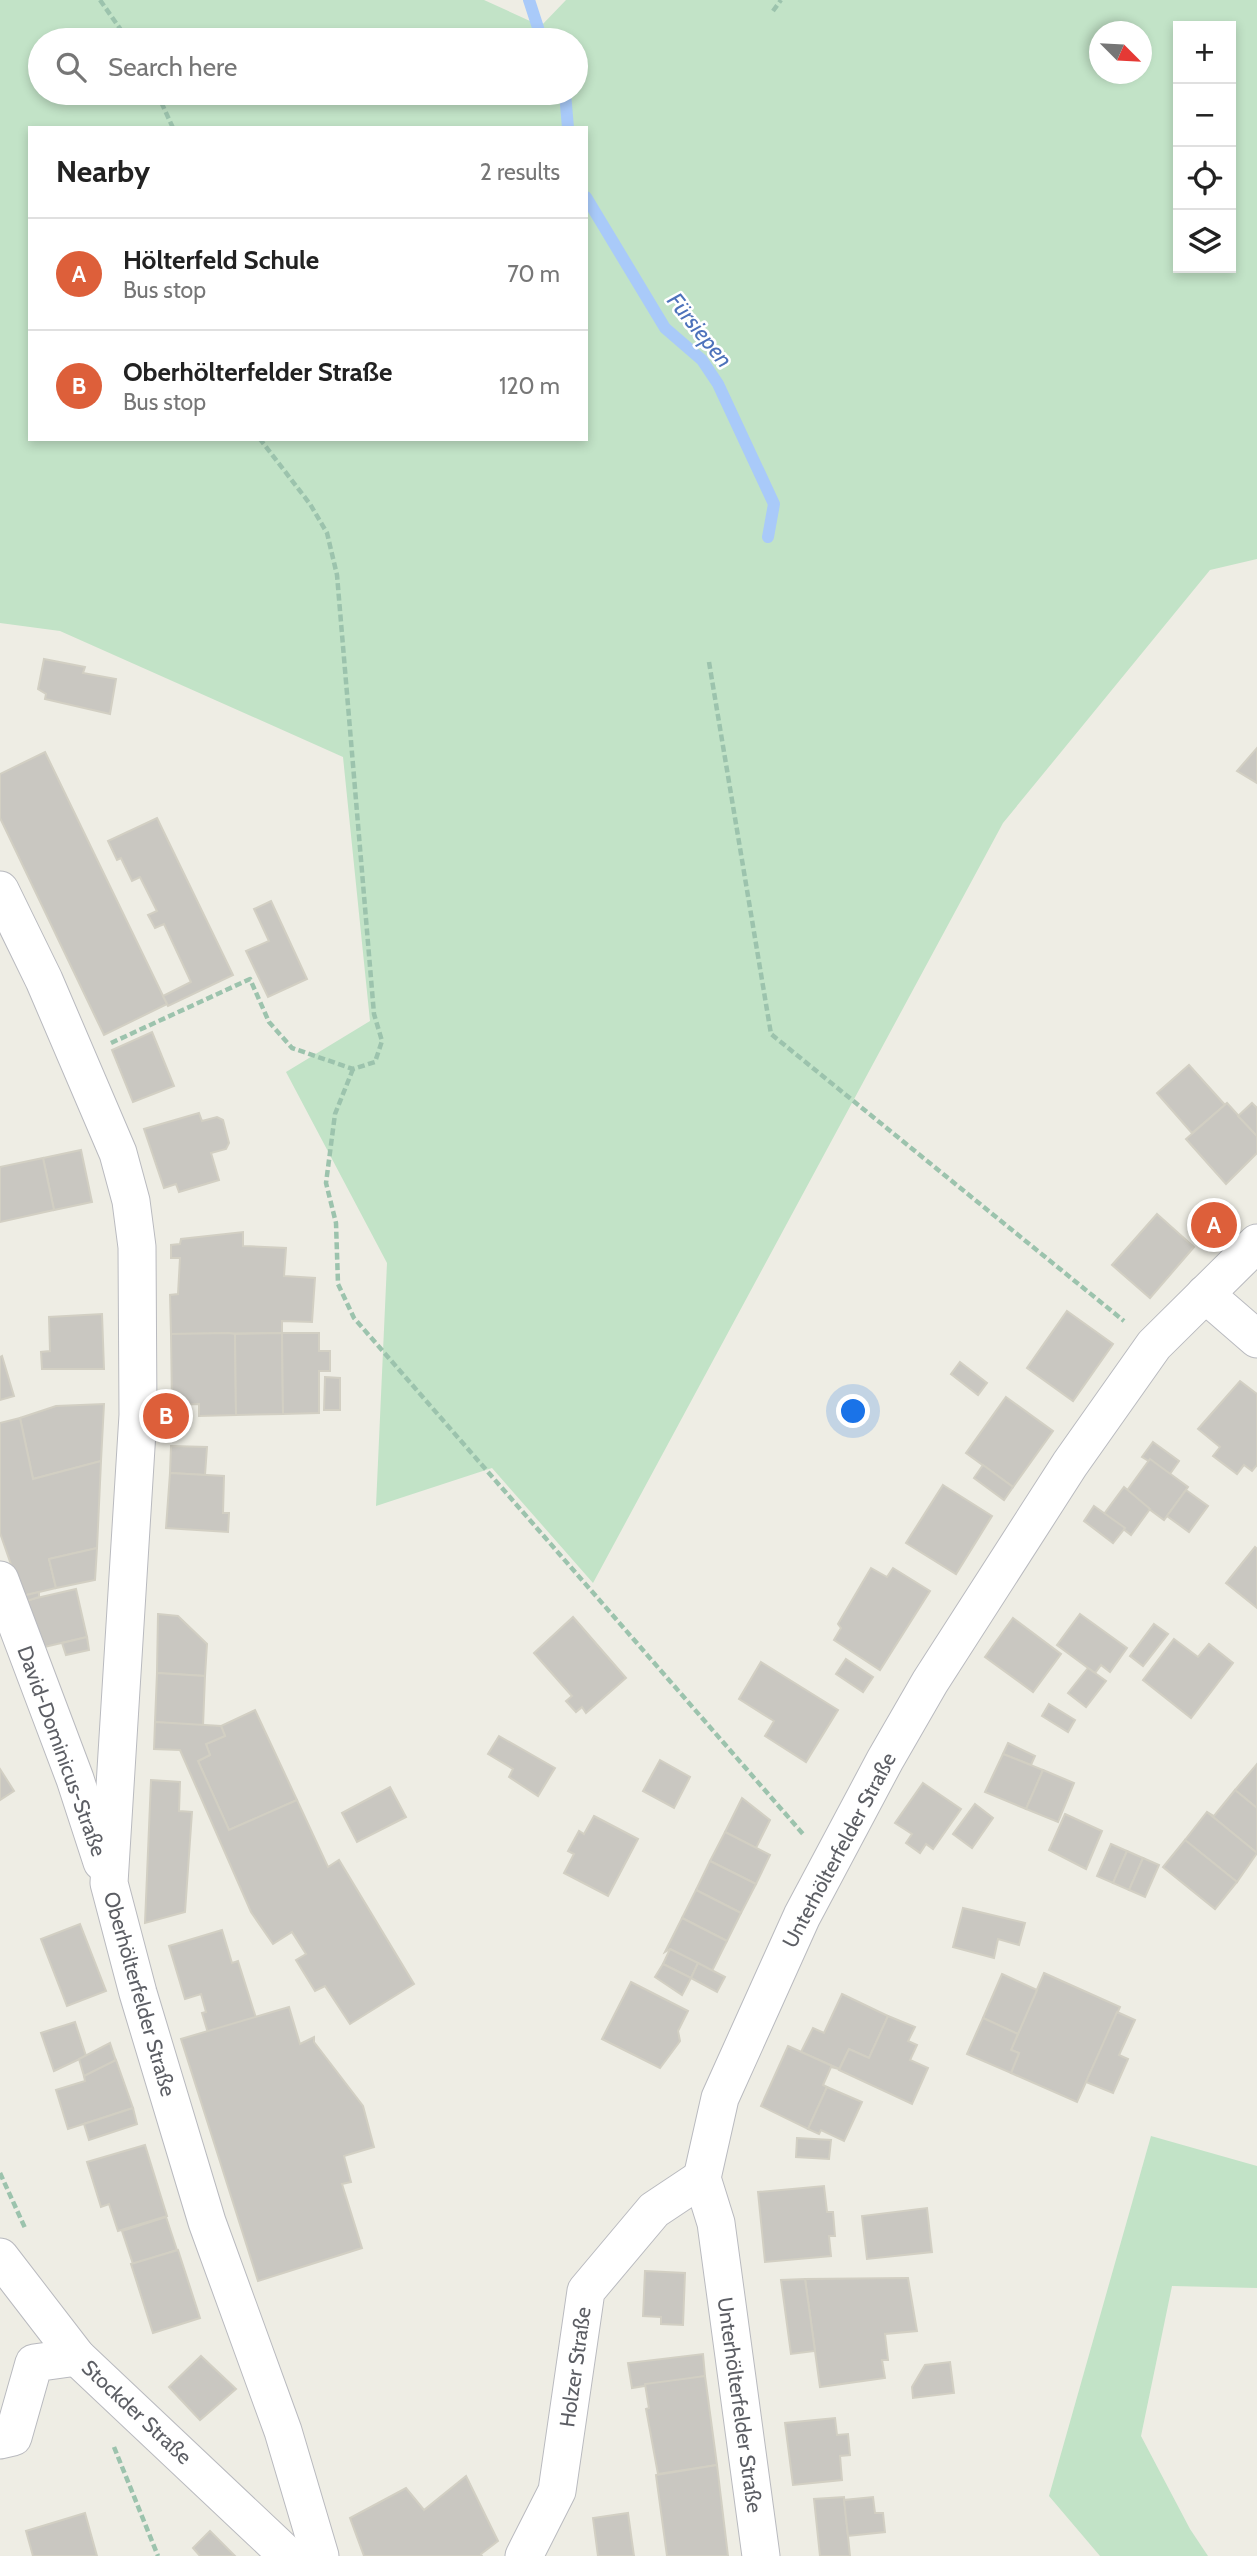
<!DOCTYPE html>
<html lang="en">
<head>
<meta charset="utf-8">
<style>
  body { margin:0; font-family:Cabin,sans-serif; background:#f6f6f6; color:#222 }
  .controls { position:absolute; right:21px; top:21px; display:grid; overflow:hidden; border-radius:0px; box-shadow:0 4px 10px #0003 }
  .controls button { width:63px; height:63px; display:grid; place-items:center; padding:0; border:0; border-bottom:2px solid #e0e0e0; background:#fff; color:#222; font:35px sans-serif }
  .compass { position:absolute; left:1089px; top:21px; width:63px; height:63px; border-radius:50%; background:#fff; box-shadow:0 4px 10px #0003; rotate:114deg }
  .you { position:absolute; left:854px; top:1412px; width:24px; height:24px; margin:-18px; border:5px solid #fff; border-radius:50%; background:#1a73e8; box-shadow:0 0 0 10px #1a73e833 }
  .badge { display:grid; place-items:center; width:46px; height:46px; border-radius:50%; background:#dd5f3a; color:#fff; font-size:23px; font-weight:700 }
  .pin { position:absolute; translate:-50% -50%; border:4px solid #fff; box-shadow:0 2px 7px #0006 }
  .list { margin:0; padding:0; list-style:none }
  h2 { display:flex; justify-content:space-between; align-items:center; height:91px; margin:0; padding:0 28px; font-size:30px }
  h2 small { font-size:23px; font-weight:400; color:#767676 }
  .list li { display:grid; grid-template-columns:46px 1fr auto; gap:21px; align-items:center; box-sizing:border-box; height:112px; padding:0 28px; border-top:2px solid #e0e0e0 }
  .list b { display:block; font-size:26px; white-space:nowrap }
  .list p { margin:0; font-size:23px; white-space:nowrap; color:#767676 }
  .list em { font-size:23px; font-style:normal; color:#767676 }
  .icon { flex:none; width:38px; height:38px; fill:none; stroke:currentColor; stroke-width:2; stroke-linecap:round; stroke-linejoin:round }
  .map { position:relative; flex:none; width:1257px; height:2556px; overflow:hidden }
  .search { position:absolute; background:#fff; box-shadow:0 4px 10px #0003; left:28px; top:28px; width:560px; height:77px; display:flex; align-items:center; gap:18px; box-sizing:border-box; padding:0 24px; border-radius:38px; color:#767676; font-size:26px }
  .panel { position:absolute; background:#fff; box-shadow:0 4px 10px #0003; left:28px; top:126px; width:560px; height:315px; border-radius:0px }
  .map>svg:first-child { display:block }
  .green { fill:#c2e3c7; fill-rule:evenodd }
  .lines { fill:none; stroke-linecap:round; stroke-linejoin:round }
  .stream { stroke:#a9caf9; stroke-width:12 }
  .building { fill:#c9c7c1; stroke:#d2cfc3; stroke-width:2 }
  .minor-casing { stroke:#b9babf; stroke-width:39 }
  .path { stroke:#9cc3ad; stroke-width:4.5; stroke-dasharray:7 3.5; stroke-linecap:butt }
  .minor { stroke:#fff; stroke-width:37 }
  .labels { text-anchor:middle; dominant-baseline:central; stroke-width:5; stroke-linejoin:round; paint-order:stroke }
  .street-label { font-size:21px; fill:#5c5e64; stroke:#fff }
  .water-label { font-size:23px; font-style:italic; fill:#4d72bb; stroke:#fff }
</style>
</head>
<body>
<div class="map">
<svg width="1257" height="2556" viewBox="0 0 1257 2556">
  <rect width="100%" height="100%" fill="#eeede4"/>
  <g class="green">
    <path d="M0,0H484L541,26L566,0H1257V559L1210,570L1003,823L593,1583L492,1468L376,1506L387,1263L286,1072L370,1021L343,757L60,631L0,623ZM1178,26H1231V268H1178ZM1100,32H1142V74H1100ZM40,40H576V93H40ZM30,128H586V439H30Z"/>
    <path d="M1151,2136L1257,2166V2288L1172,2286L1141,2436L1190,2529L1208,2556H1100L1049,2496Z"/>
  </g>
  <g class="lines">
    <g class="stream">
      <path d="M529,0L542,40"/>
      <path d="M565,93L568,128"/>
      <path d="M586,197L665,328L702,360L718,384L774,504L768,537"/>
    </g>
  </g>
  <g class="building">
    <path d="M44,659L85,667L83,673L116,679L110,714L45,699L46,694L38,689Z"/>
    <path d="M1257,748V783L1237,771Z"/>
    <path d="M45,752L167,1004L104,1035L0,818V774Z"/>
    <path d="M157,818L233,975L168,1006L163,996L191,982L164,924L155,928L148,915L157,911L140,877L132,881L121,858L117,860L108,841Z"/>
    <path d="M271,901L307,979L268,997L246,951L269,941L254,909Z"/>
    <path d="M152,1032L174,1086L133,1102L112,1050Z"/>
    <path d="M1189,1065L1225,1105L1192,1133L1157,1093Z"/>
    <path d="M1227,1103L1257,1136V1153L1226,1184L1186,1139Z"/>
    <path d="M1252,1103L1257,1108V1136L1238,1116Z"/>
    <path d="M199,1113L202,1121L217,1117L223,1120L229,1143L226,1149L211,1153L219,1180L179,1192L176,1184L164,1188L144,1129Z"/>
    <path d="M81,1150L92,1202L54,1210L43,1158Z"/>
    <path d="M43,1158L54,1210L0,1222V1167Z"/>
    <path d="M1157,1214L1194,1247L1150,1298L1112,1265Z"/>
    <path d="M243,1232V1246L286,1248L284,1276L315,1278L312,1322L282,1321V1333L171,1334L170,1295L178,1294L180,1258H171V1245L180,1244L181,1239Z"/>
    <path d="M1067,1311L1113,1344L1073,1401L1027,1368Z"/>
    <path d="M102,1314L104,1369H42L41,1352L50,1351L49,1317Z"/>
    <path d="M229,1333L235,1334L236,1415L199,1416V1404L172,1405L171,1334Z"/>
    <path d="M282,1333L283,1414L236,1415L235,1334Z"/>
    <path d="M282,1333H319V1351H330V1371H319V1413L283,1414Z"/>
    <path d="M2,1356L14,1396L0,1400V1357Z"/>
    <path d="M960,1362L987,1383L978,1395L951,1374Z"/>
    <path d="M325,1377L340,1378V1410H324Z"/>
    <path d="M1240,1381L1257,1394V1465L1252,1471L1244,1465L1237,1474L1213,1456L1220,1447L1198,1429Z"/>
    <path d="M1006,1397L1053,1431L1013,1487L966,1453Z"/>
    <path d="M104,1404L101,1461L33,1479L20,1418L56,1406Z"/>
    <path d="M20,1418L33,1479L101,1461L97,1548L49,1559L56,1588L22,1596L0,1533V1423Z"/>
    <path d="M1153,1442L1179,1461L1170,1474L1142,1457Z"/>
    <path d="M171,1446L207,1447L205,1475L170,1473Z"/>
    <path d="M1150,1459L1188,1487L1164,1520L1126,1492Z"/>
    <path d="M983,1465L1013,1487L1004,1500L974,1478Z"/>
    <path d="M170,1473L224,1476L223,1513H229L228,1532L166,1528Z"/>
    <path d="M943,1485L992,1516L956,1574L906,1543Z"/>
    <path d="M1124,1487L1150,1509L1131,1535L1104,1514Z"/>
    <path d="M1186,1490L1208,1506L1189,1532L1167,1516Z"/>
    <path d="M1094,1506L1125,1528L1113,1543L1084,1521Z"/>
    <path d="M1255,1547L1257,1549V1608L1226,1583Z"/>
    <path d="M97,1548L95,1580L56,1588L49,1559Z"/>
    <path d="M871,1568L887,1577L893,1568L930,1591L880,1670L834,1640L841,1628L838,1624Z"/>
    <path d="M76,1589L87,1637L40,1648L28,1600Z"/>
    <path d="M39,1592V1597L24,1602L22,1596Z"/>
    <path d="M158,1614L178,1616L207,1644L205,1676L157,1673Z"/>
    <path d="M1080,1614L1127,1648L1110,1672L1101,1665L1095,1673L1057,1645Z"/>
    <path d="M573,1617L626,1678L586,1713L582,1707L576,1712L566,1701L572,1696L534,1653Z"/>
    <path d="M1013,1618L1061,1654L1033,1692L985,1657Z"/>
    <path d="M1154,1624L1168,1634L1143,1666L1130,1656Z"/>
    <path d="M87,1637L89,1650L66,1655L62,1643Z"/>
    <path d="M1174,1639L1198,1657L1209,1644L1233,1663L1191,1718L1143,1680Z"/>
    <path d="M846,1659L873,1677L863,1692L836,1674Z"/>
    <path d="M761,1662L838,1710L806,1762L765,1736L774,1721L739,1699Z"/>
    <path d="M1088,1668L1106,1681L1086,1707L1068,1693Z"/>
    <path d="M157,1673L205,1676L203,1726L155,1722Z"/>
    <path d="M1049,1704L1075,1720L1068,1732L1042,1716Z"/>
    <path d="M255,1710L297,1800L229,1830L198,1761L210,1755L206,1744L225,1736L221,1726Z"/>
    <path d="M155,1722L221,1726L225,1736L206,1744L210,1755L198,1761L229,1830L297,1800L328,1867L339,1860L414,1984L350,2024L325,1986L315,1991L296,1960L306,1954L292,1932L273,1944L251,1912L180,1750L154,1749Z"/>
    <path d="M499,1736L555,1768L538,1796L509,1777L513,1769L488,1754Z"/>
    <path d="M1008,1743L1035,1756L1031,1765L1003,1754Z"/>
    <path d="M1003,1754L1043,1770L1026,1809L985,1792Z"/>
    <path d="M660,1760L690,1777L674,1808L643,1791Z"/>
    <path d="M1257,1764V1808L1235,1790Z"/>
    <path d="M0,1769L14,1791L0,1800Z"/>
    <path d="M1043,1770L1074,1783L1058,1822L1026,1809Z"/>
    <path d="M151,1780L180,1782L179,1811L192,1812L185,1912L145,1923Z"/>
    <path d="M923,1783L961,1809L933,1849L926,1844L920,1853L906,1843L912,1834L895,1823Z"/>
    <path d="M390,1787L406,1817L357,1842L342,1813Z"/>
    <path d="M1235,1790L1257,1808V1853L1207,1812L1214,1816Z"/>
    <path d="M742,1798L770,1820L756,1848L725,1832Z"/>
    <path d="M975,1804L993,1818L972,1848L953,1834Z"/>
    <path d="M1207,1812L1257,1853L1237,1882L1185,1840Z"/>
    <path d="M1065,1814L1102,1831L1086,1869L1049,1850Z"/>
    <path d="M594,1816L638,1839L608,1896L564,1873L574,1854L568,1851L579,1831L584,1834Z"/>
    <path d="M725,1832L770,1855L756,1884L710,1861Z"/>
    <path d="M1185,1840L1237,1882L1215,1909L1163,1867Z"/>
    <path d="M1111,1844L1127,1851L1113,1883L1097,1876Z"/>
    <path d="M1127,1851L1143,1858L1129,1890L1113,1883Z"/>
    <path d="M1143,1858L1159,1865L1145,1897L1129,1890Z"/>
    <path d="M710,1861L756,1884L741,1913L696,1890Z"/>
    <path d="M696,1890L741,1913L727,1941L682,1918Z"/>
    <path d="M963,1908L1025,1923L1019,1945L998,1939L994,1958L953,1947Z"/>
    <path d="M682,1918L727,1941L712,1971L670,1949L665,1952Z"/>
    <path d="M80,1924L106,1991L67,2006L41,1939Z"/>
    <path d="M222,1930L232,1963L238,1961L256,2018L208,2033L202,2013L206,2012L201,1994L185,1999L169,1946Z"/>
    <path d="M670,1949L698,1963L691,1978L663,1964Z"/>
    <path d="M698,1963L725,1977L717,1992L691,1978Z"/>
    <path d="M663,1964L691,1978L682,1995L655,1977Z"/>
    <path d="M1044,1973L1120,2007L1077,2102L1011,2073L1019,2053L1011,2050Z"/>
    <path d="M1002,1974L1037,1990L1018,2034L983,2018Z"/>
    <path d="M631,1982L688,2011L678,2031L680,2041L660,2068L602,2039Z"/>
    <path d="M842,1994L888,2016L869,2058L849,2049L839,2069L801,2052L813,2028L824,2033Z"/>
    <path d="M289,2007L300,2044L314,2037V2042L363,2106L374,2147L344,2156L351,2182L342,2184L362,2248L258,2281L181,2039Z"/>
    <path d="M1117,2012L1135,2020L1119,2055L1128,2059L1113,2093L1086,2082Z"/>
    <path d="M888,2016L915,2027L908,2041L917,2045L910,2060L928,2068L912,2104L839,2070L849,2049L869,2058Z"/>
    <path d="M983,2018L1018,2034L1011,2050L1019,2053L1011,2073L967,2054Z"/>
    <path d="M75,2022L86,2056L54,2071L41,2033Z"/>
    <path d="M110,2043L116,2061L84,2076L79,2059Z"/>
    <path d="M788,2046L839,2069L831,2067L823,2085L827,2087L808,2129L761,2106Z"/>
    <path d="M116,2060L133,2108L68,2129L56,2090L85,2081L84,2076Z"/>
    <path d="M827,2087L862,2102L844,2141L821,2130L819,2134L808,2129Z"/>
    <path d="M133,2108L137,2124L89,2140L84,2124Z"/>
    <path d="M797,2138L831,2140L829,2159L796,2157Z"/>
    <path d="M145,2145L167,2216L118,2231L109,2204L101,2207L87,2162Z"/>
    <path d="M824,2186L827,2212H833L835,2236H829L831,2256L765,2262L758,2192Z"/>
    <path d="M927,2208L932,2252L867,2259L862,2216Z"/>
    <path d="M166,2217L177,2250L133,2264L122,2231Z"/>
    <path d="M178,2250L200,2318L153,2333L131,2264Z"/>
    <path d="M645,2271L685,2273L683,2325L661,2324V2317L643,2316Z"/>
    <path d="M908,2278L917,2331L885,2334L888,2360H882L885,2378L820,2387L805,2279Z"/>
    <path d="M805,2279L815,2351L791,2354L781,2280Z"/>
    <path d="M703,2354L705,2376L632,2388L628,2363Z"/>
    <path d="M201,2356L236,2389L200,2420L169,2387Z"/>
    <path d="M950,2362L954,2393L913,2398L912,2387L925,2365Z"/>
    <path d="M705,2376L717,2465L658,2474L646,2409L649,2408L645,2384Z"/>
    <path d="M835,2418L837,2435L848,2434L850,2455L840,2456L842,2480L793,2485L785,2423Z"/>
    <path d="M717,2465L728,2556H667L656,2475Z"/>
    <path d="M466,2476L498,2541L481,2554L482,2556H364L350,2518L406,2488L424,2510Z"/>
    <path d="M844,2497L850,2556H820L814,2499Z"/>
    <path d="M873,2497L875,2513H883L885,2532L848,2536L844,2500Z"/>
    <path d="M85,2513L97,2556H33L26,2531Z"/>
    <path d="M628,2513L634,2556H598L593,2518Z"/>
    <path d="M210,2531L235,2556H200L193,2548Z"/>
  </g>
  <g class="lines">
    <g class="minor-casing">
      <g id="minor">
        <path d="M0,890L44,980L118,1153L131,1201L137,1247L138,1415L109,1883L138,1993L207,2222L283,2431L320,2556"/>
        <path d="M1205,1294L1257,1339"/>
        <path d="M0,1580L75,1779L102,1862"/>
        <path d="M0,2257L77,2357L288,2556"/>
        <path d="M0,2440L13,2437L34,2363L77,2357"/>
        <path d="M524,2556L557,2491L586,2291L654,2210L702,2178"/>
        <path d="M761,2556L716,2223L702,2178L720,2098L802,1916L885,1760L930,1682L1070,1464L1154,1345L1257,1243"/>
      </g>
    </g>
    <g class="path">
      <path d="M100,0L128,40"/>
      <path d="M773,11L781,0"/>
      <path d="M157,93L173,128"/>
      <path d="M709,662L771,1034L1124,1321"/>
      <path d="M111,1043L250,979L269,1022L292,1048L353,1069L375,1062L382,1041L374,1014L337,575L327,533L310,504L260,439"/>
      <path d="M353,1069L335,1114L326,1183L336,1223L338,1284L354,1318L803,1834"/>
      <path d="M0,2173L25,2228"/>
      <path d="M114,2447L158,2556"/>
    </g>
    <use href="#minor" class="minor"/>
  </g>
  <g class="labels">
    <g class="street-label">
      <text transform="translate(62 1751) rotate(70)">David-Dominicus-Straße</text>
      <text transform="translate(839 1850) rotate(-62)">Unterhölterfelder Straße</text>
      <text transform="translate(140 1994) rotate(74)">Oberhölterfelder Straße</text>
      <text transform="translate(575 2367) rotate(-82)">Holzer Straße</text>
      <text transform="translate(740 2405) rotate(82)">Unterhölterfelder Straße</text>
      <text transform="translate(137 2412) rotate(43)">Stockder Straße</text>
    </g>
    <g class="water-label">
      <text transform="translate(700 330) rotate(51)">Fürsiepen</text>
    </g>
  </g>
</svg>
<div class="controls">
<button>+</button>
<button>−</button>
<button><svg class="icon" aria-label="locate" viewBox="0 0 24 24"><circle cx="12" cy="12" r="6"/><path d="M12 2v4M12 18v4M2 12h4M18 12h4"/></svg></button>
<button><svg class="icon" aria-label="layers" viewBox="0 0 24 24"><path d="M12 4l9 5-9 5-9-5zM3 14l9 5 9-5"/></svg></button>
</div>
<svg class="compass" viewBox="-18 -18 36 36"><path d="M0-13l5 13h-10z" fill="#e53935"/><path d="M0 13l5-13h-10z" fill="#767676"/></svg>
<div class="you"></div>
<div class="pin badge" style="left:1214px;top:1225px">A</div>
<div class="pin badge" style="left:166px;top:1416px">B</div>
<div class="search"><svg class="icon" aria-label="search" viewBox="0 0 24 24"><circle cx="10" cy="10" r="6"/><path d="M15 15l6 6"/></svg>Search here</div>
<section class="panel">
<h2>Nearby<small>2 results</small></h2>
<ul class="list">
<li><span class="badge">A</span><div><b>Hölterfeld Schule</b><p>Bus stop</p></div><em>70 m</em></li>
<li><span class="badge">B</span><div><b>Oberhölterfelder Straße</b><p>Bus stop</p></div><em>120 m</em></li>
</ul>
</section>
</div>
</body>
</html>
